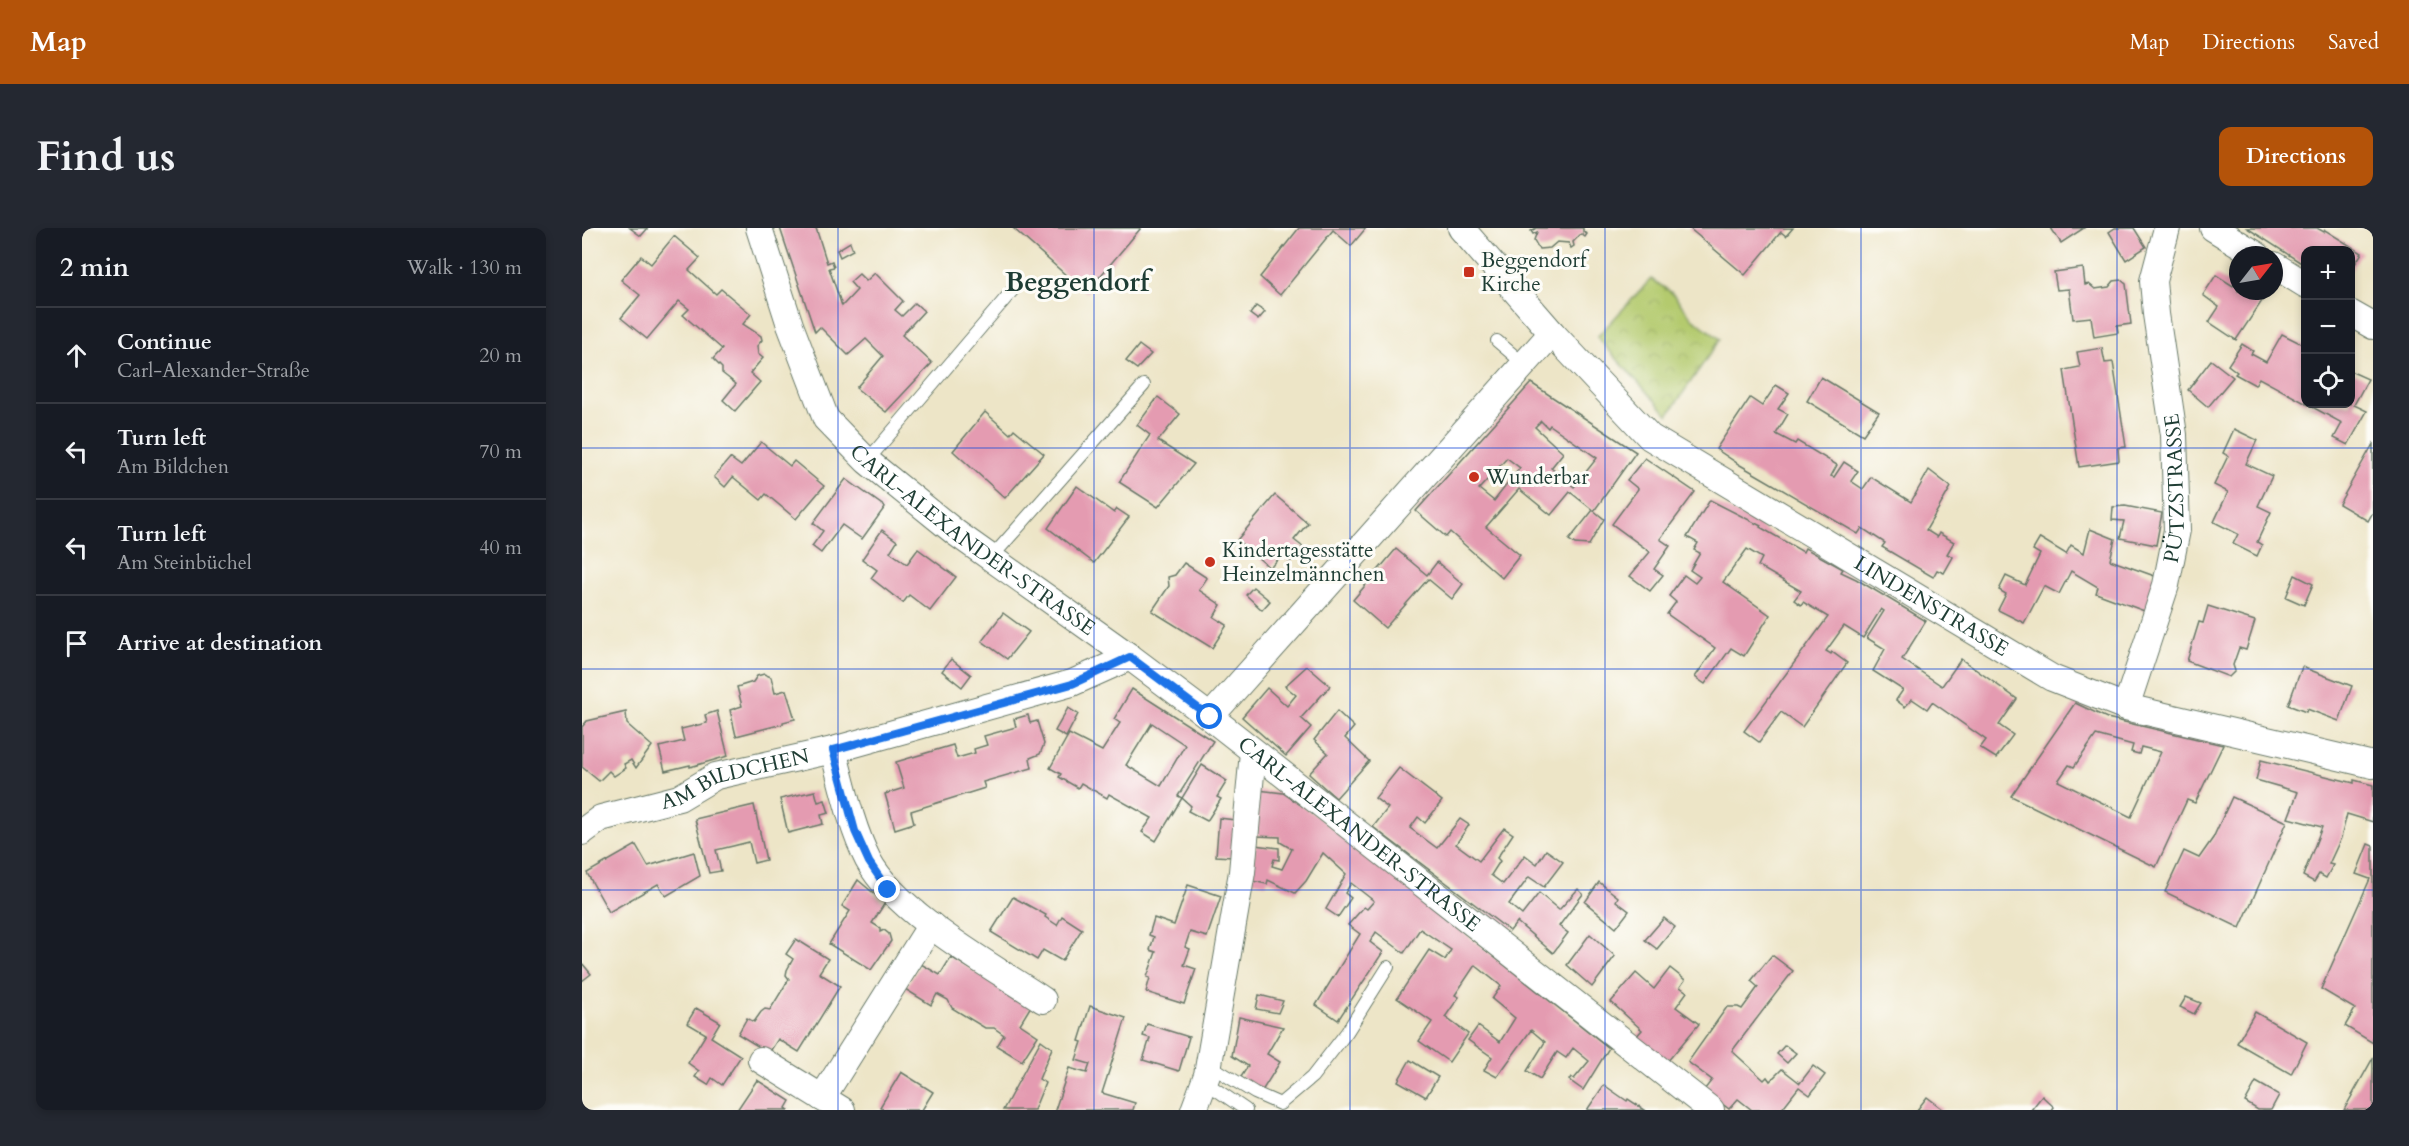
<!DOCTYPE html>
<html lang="en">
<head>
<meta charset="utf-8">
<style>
  body { margin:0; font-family:Cardo,serif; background:#242831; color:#f1f3f6 }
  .controls { position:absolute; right:18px; top:18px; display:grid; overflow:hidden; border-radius:12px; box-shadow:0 3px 9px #0003 }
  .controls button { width:54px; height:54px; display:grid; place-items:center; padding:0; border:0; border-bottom:2px solid #363941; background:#171b24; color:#f1f3f6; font:30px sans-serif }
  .compass { position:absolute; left:1647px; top:18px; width:54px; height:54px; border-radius:50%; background:#171b24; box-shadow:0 3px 9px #0003; rotate:59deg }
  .stop { position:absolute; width:18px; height:18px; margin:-14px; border:4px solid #1a73e8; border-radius:50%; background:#fff }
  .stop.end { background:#1a73e8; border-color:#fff; box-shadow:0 2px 6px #0008 }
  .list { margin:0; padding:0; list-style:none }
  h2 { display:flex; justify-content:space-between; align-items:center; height:78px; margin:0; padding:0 24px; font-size:26px }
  h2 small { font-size:20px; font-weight:400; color:#9ea1a6 }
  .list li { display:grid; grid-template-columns:39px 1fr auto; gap:18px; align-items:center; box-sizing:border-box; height:96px; padding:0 24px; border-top:2px solid #363941 }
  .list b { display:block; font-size:22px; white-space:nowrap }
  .list p { margin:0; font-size:20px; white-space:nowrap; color:#9ea1a6 }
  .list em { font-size:20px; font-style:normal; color:#9ea1a6 }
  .icon { flex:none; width:33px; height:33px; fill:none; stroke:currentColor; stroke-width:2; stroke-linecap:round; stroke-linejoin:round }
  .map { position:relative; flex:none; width:1791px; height:882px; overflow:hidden; border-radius:12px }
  header { display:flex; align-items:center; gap:36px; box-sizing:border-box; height:84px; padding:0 30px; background:#b45309; color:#fff }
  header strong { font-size:28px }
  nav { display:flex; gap:33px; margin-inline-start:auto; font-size:21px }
  .intro { display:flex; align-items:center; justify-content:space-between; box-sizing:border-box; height:144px; padding:0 36px }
  h1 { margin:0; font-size:42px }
  .button { padding:15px 27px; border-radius:12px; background:#b45309; color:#fff; font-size:21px; font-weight:700 }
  main { display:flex; gap:36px; padding:0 36px }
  aside { flex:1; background:#171b24; border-radius:12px; box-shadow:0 3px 9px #0003 }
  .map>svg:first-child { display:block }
  .park { fill:url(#park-crowns); stroke:#6a8451; stroke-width:1.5 }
  .building { fill:#e49bb1; fill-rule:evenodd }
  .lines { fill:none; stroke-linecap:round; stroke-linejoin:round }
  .lane-casing { stroke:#677867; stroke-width:14 }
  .street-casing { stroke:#677867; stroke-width:28 }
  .lane { stroke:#fff; stroke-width:12 }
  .street { stroke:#fff; stroke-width:26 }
  .route { stroke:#1a73e8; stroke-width:8 }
  .grid { fill:none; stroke:#1d4ed8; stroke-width:1.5; stroke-opacity:0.55 }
  .poi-dot { fill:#c8321e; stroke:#fdfcf7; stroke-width:2 }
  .labels { text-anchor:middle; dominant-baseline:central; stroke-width:6; stroke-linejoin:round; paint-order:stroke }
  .poi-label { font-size:21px; fill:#1f3d34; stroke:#fdfcf7; text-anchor:start }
  .street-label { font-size:21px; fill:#1f3d34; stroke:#fdfcf7 }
  .district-label { font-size:27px; font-weight:bold; fill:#1f3d34; stroke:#fdfcf7 }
</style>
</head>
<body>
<header>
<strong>Map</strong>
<nav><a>Map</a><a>Directions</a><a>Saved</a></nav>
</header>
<div class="intro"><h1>Find us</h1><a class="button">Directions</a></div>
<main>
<aside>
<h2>2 min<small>Walk · 130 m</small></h2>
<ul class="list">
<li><svg class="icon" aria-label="ahead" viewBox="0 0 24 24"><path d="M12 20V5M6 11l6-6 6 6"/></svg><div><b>Continue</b><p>Carl-Alexander-Straße</p></div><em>20 m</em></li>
<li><svg class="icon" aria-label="left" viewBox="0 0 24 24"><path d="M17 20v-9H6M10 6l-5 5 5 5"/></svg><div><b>Turn left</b><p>Am Bildchen</p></div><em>70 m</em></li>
<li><svg class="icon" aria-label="left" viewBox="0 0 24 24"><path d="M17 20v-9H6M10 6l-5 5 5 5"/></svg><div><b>Turn left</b><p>Am Steinbüchel</p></div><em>40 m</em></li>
<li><svg class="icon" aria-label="arrive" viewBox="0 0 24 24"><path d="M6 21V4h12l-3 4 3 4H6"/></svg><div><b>Arrive at destination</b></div></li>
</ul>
</aside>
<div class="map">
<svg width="1791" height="882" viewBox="0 0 1791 882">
  <defs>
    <pattern id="park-crowns" width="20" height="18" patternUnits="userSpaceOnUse" patternTransform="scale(1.5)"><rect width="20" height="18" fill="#b4ca6e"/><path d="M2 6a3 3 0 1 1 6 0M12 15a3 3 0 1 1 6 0" fill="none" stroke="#9aae60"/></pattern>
  </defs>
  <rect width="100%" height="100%" fill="#fdfcf7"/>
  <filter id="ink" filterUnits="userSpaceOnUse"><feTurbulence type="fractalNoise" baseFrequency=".0167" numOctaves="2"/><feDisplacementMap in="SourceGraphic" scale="12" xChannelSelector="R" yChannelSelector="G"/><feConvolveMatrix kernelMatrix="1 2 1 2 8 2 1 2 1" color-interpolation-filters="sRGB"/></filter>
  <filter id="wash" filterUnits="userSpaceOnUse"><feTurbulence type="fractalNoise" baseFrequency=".008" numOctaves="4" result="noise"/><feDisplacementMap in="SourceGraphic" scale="24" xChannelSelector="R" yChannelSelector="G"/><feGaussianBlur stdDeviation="1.35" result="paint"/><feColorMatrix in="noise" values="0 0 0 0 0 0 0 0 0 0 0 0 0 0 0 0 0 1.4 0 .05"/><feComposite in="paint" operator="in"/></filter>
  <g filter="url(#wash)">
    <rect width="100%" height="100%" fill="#ede5c7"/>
    <path class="park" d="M1069,51L1089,64L1110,90L1138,111L1086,187L1015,109Z"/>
    <g id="blocks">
      <g class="building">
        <path d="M48,0H66L59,8Z"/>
        <path d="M198,0H234L245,35L250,33L252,39L247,40L260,78L275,62L268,54L277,46L284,53L293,45L321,73L313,82L320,88L333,75L342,83L320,107L350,135L304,184L274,160L301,128L284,111L266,127L238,99L233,104Z"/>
        <path d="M431,0H559L504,65Z"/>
        <path d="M717,0H784L769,18L751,2L698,67L678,49Z"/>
        <path d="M954,0H1001V4L1005,6L1003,9L999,6L991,14L992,18L989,20L987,15L975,14L968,20L957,21L952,12L955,4L951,6L949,3Z"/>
        <path d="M1107,0H1211L1204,8L1199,4L1163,47Z"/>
        <path d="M1469,0H1502L1479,15Z"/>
        <path d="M1533,0H1552L1564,19L1544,32L1527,4Z"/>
        <path d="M1665,0H1735L1742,4L1743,2L1780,25L1768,44V22H1724V38Z"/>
        <path d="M92,8L118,30L107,42L134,66L139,61L169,86L161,96L179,108L180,112L175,118L176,126L181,130L168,145L178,154L153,183L141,172L154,156L140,145V140L131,131L140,121L101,87L107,81L97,73L65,111L39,90L58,67L39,52L59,28L69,36Z"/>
        <path d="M268,14L271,22L258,29L255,22Z"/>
        <path d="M1501,40L1503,57L1507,56L1513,61L1527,59L1532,53L1539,52L1544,56L1549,96L1535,98L1536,105L1512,109L1509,89L1491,91L1487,61L1475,62L1472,44Z"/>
        <path d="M1634,47L1651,58L1656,50V63L1686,64L1654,112L1627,94L1637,79L1621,67Z"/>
        <path d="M674,78L683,84L676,92L668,86Z"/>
        <path d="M1700,106L1724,118V176H1768V143L1786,151L1772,177L1785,183L1766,217L1752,210L1760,195L1677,150L1673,157L1653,146L1655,144L1646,137L1660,116L1671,123L1669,126L1684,134Z"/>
        <path d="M557,117L569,126L555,141L544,133Z"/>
        <path d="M1520,120L1523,135L1531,134L1544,219L1536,220L1537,233L1497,239L1482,142L1498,139L1495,124Z"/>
        <path d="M1629,132L1651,149L1626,179L1606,162Z"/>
        <path d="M1239,149L1297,184L1281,207L1225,173Z"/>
        <path d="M949,155L1054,224L1012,283L988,264L969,287L937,261L904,299L938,327L920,350L868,304L864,309L834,283ZM959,193L966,200L968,197L1015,230L992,259L969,240L981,225L953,199ZM925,230L938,240L912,273L897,261Z"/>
        <path d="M1194,157L1207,165L1196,181L1206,186L1194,206L1213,216L1215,213L1255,237L1249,248L1252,249L1262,234L1276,243L1269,253L1281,261L1289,249L1329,274L1347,242L1369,259L1344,302L1355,309L1357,305L1372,314L1365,326L1371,329L1362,345L1355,342L1351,349L1300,319L1303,315L1280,300L1276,306L1158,237L1134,221L1168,170L1180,178Z"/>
        <path d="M576,169L598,186L576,213L612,236L576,279L537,254L568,207L555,197Z"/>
        <path d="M403,184L428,206L432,201L462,226L423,270L371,223Z"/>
        <path d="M1652,201L1675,212L1664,236L1690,248L1676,278L1689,284L1675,314L1680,317L1675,328L1651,316L1656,306L1632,294L1646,264L1632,257L1646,228L1641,225Z"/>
        <path d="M179,214L208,238L212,233L242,258L214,291L184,266L179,272L151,249L143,259L132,249L148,230L159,238Z"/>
        <path d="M1791,216V284L1786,293L1757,276Z"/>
        <path d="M1063,230L1113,264L1078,311L1088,318L1072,341L1081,347L1068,363L1048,348L1068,324L1030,296L1056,261L1045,252Z"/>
        <path d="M264,251L303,279L280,311L260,297L239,325L230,318L241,303L231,295Z"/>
        <path d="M495,258L532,285L535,281L547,289L512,335L466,300Z"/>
        <path d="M693,267L726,295L712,312L721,319L708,334L700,327L688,340L655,312Z"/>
        <path d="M1128,272L1179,298L1178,299L1221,324L1223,320L1261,341L1259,344L1274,351L1344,393L1320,431L1360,458L1379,431L1435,471L1417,497L1431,507L1414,530L1398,520L1404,512L1350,474L1345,481L1330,471L1323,479L1314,472L1321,462L1291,443L1303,421L1285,410L1302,383L1299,381L1281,410L1262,398L1244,423L1249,426L1250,424L1265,435L1220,499L1199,484L1177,514L1162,503L1246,389L1221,374L1219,377L1212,372L1219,363L1176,338L1180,330L1165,321L1141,354L1188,387L1162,428L1149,420L1123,456L1113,449L1133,420L1085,386L1094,374L1087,368L1102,347L1113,355L1118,349L1108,342L1118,325L1112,322L1116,315L1105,309Z"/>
        <path d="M1543,278L1580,285L1574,317L1538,310L1542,293L1530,292L1531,279Z"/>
        <path d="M1011,282L1022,291L1007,317L993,316L987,312Z"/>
        <path d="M1508,301L1533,311L1528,332L1578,350L1565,384L1514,365L1516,359L1489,343L1477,366L1462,358L1442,395L1416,382L1424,366L1417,362L1424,348L1443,357L1458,326L1451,322L1458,310L1484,326L1489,317L1502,325Z"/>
        <path d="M300,302L315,313L308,324L325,336L336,321L374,349L348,383L327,367L321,375L289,350L295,342L280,331Z"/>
        <path d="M814,321L845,347L855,334L881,356L870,371L846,351L803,400L771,372Z"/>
        <path d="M602,335L625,350L617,362L639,377L632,389L645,397L630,420L570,383L587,358L586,349L593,347Z"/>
        <path d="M1713,347L1731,356L1722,377L1704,369Z"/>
        <path d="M671,359L688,373L680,382L664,367Z"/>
        <path d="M1626,378L1673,393L1664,422L1657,420L1651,437L1653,443L1647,449L1605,433L1617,394L1621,395Z"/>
        <path d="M421,385L447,404L425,431L400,413Z"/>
        <path d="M369,431L389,447L380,459L360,443Z"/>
        <path d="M725,438L748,458L719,490L729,499L704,528L660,489L685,460L705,478L714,467L703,458Z"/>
        <path d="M1720,439L1770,458L1757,493L1725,481L1724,484L1706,477Z"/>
        <path d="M182,446L189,449L193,465L204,462L213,491L201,494V496L154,508L148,482L160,478L155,459L171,454L175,448Z"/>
        <path d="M550,461L631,513L596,568L600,570L574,613L560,604L570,590L527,566L525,570L499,555L496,560L477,549L479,546L468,540L487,506L520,523L538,495L532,491ZM570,495L603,517L579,558L544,537Z"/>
        <path d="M1493,475L1525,490L1641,517L1613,575L1605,572L1574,639L1429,568ZM1514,507L1551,517L1549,524L1557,526L1559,519L1579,524L1549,589L1476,553L1487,537L1492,539Z"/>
        <path d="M486,480L496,486L484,509L473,503Z"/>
        <path d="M135,483L146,528L108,539V537L83,543L77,519L102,513L99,501L125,495L123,487Z"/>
        <path d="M755,483L772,499L763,510L787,533L754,570L727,546L746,525L732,512Z"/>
        <path d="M44,484L45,496L70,518L54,540L49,532L42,536L44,540L32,548L27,543L17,553L0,539V499L5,493Z"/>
        <path d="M446,487L448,495L455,493L462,516L458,526L448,530L450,540L401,554L403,560L329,583L332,595L313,601L303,566L322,560L314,534L371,517L375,530L393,525L392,521L405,517L402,508L434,499L432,491Z"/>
        <path d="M1679,532L1772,555V552L1791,557V594L1765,586L1759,610L1747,636L1751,637L1744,650L1737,646L1732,654L1721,648L1740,599L1706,590L1716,564L1674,552Z"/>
        <path d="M620,537L645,553L635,569L639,571L625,593L606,583L609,578L600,570Z"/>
        <path d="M817,540L860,573L843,595L836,589L828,600L855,620L878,591L887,597L874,616L897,633L922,600L931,606L915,630L918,633L909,647L921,656L943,627L955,636L964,622L981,634L962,659L947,649L927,676L940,687L957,665L977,682L996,661L1001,666L977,698L986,705L971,725L935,694L928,703L791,599L806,580L793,570Z"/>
        <path d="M676,562L701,565L736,589L1027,820L1001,862L987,852L989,849L992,851L1007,833L991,820L984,830L975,824L958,851L945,843L963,814L949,802L915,849L902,842L910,829L886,812L896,798L918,814L933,790L910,771L919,758L893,737L873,767L877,769L863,789L886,806L867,834L837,813L850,794L815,770L847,722L863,732L869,722L838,701L822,725L794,704L788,714L801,724L756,792L734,777L778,706L766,697L782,679L785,681L792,673L769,655L763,665L769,670L756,689L744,681L764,646L741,625L724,653L713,665L686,652L685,656L670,653L673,617L697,620V632L692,631L690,638L700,641L710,621L698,614V609L675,608Z"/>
        <path d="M233,563L236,574L243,572L247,585L239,587L241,596L206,605L198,571Z"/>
        <path d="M1650,569L1705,594L1658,700L1583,664L1602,623L1617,630L1631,610Z"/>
        <path d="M172,577L184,632L172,635L167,614L151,618L134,622L139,643L127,645L113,591Z"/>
        <path d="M637,590L653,592L650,629L634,628Z"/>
        <path d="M1786,616L1791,618V815L1763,798L1773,781L1739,761L1788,651L1774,646Z"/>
        <path d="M54,617L66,638L112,624L118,648L84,668L76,656L27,684L5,645Z"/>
        <path d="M276,652L303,675L290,695L298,700V704L302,702L307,706L309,713L289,742L247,716L268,683L260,678Z"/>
        <path d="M1017,654L1036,669L1034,673L1047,683L1034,700L1003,674Z"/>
        <path d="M606,657L639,668L625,709L608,704L603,719L608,721L602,737L614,741L602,776L564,764L568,750L565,749L574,724L568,722L572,709L567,707L572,690L592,697Z"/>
        <path d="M431,669L464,687L463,689L475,697L480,688L500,701L480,733L461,722L455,732L409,704Z"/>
        <path d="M1082,690L1093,699L1075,721L1063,712Z"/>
        <path d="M1008,706L1033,728L1010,759L985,737Z"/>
        <path d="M214,711L246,731L237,745L258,758L217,824L196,811L187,825L156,806L165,790L172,794L179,784L183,781L188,782L207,751L204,747L205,742L211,731L204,726Z"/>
        <path d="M1190,727L1211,743L1150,823L1182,852L1185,849L1188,853L1200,841L1218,855L1231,838L1243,847L1228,867L1217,859L1199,882H1170L1156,871L1147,881L1122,862L1130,852L1106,834L1145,779H1156L1160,781L1176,759L1169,753Z"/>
        <path d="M369,729L449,778L438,796L456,808L440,833L415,818L422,807L412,800H403L370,780L366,772L355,766L349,777L323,761L339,736L358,747Z"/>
        <path d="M0,735L9,746L0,753Z"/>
        <path d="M1088,740L1103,752L1098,759L1105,764L1094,779L1117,796L1085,834L1053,810L1060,802L1029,774L1054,745L1072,761Z"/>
        <path d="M677,767L701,773L696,785L674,781Z"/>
        <path d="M1604,769L1619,775L1612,786L1598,779Z"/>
        <path d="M508,778L544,790L520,865L553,875L551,882H473L487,840L505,845L508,836L494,832L500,814L497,813Z"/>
        <path d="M114,780L138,794L129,809L159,828L140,857L130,850L126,857L113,849L117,843L106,835L124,806L105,795Z"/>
        <path d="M1673,784L1725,814L1709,846L1655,815Z"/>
        <path d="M657,789L701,799L685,826L698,834L680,863L659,849L666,838L650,828Z"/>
        <path d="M565,796L607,809L597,843L561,832L568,810L561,808Z"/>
        <path d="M459,812L470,820L457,851L463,855L452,882H421Z"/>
        <path d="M1203,817L1214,825L1205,835L1195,826Z"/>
        <path d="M1791,830V882H1762Z"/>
        <path d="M828,832L856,849L844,869L816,853Z"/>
        <path d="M319,844L351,864L340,882H303L298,879Z"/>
        <path d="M175,852L208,873L204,880L207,882H155Z"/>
        <path d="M1674,854L1697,867L1689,882H1676L1663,874Z"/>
        <path d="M1022,857L1045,873L1046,871L1063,882H1005Z"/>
        <path d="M1460,868L1472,879L1470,882H1449Z"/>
        <path d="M1345,869L1362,882H1335Z"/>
      </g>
    </g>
  </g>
  <g filter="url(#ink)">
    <use href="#blocks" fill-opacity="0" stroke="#677867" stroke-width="1.5"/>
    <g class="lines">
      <g class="lane-casing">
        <g id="lane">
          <path d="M915,113L942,136"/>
          <path d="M285,233L435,57"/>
          <path d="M409,330L562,157"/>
          <path d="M627,837L673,865L698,876L730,849L765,804L806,739"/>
          <path d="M623,854L664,882"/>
        </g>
      </g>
      <g class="street-casing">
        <g id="street">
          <path id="s1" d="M177,0L208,97L244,191L285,233L374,305L548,429L628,489L1129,882"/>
          <path id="s2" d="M879,0L970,105L1068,209L1470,450L1544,479L1791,537"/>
          <path d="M1631,0L1675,27"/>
          <path d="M1692,37L1724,57"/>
          <path d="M1768,85L1791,98"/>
          <path id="s3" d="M1544,479L1584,357L1595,302L1592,207L1574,86L1571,53L1585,0"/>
          <path d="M628,489L970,105"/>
          <path d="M251,522C261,559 269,598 286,632C314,685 410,738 461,772"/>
          <path id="s4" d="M0,604L19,590L97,570L134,548L251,522L490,455L548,429"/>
          <path d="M179,832L260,882"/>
          <path d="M240,870L349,697"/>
          <path d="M612,882L625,847L660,644L671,524"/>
        </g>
      </g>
      <use href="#lane" class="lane"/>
      <use href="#street" class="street"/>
    </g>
  </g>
  <g class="lines" filter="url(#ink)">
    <path class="route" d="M306,662L287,634L273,603L251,522L490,456L548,429L628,489"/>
  </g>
  <path class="grid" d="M256,0V882M512,0V882M768,0V882M1023,0V882M1279,0V882M1535,0V882M0,220H1791M0,441H1791M0,662H1791"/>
  <g class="poi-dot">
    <rect x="881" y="38" width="12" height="12" rx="3"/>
    <circle cx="892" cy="249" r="6"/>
    <circle cx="628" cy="334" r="6"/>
  </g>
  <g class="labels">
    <g class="poi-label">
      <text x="899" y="32">Beggendorf<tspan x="899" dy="24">Kirche</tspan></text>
      <text x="904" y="249">Wunderbar</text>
      <text x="640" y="322">Kindertagesstätte<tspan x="640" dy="24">Heinzelmännchen</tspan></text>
    </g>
    <g class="street-label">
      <text stroke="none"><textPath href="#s3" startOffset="226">PÜTZSTRASSE</textPath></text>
      <text stroke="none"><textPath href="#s1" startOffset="393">CARL-ALEXANDER-STRASSE</textPath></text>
      <text stroke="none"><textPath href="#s2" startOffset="610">LINDENSTRASSE</textPath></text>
      <text stroke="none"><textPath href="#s4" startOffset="164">AM BILDCHEN</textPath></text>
      <text stroke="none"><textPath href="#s1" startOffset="879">CARL-ALEXANDER-STRASSE</textPath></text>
    </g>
    <g class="district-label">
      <text x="495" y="54">Beggendorf</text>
    </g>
  </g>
</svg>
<div class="controls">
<button>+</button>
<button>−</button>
<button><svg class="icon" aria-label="locate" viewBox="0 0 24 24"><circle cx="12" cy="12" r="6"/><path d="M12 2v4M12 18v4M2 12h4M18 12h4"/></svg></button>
</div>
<svg class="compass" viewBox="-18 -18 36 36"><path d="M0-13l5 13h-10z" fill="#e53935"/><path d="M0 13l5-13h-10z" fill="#9ea1a6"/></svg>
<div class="stop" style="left:628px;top:489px"></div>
<div class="stop end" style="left:306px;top:662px"></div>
</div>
</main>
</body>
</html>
